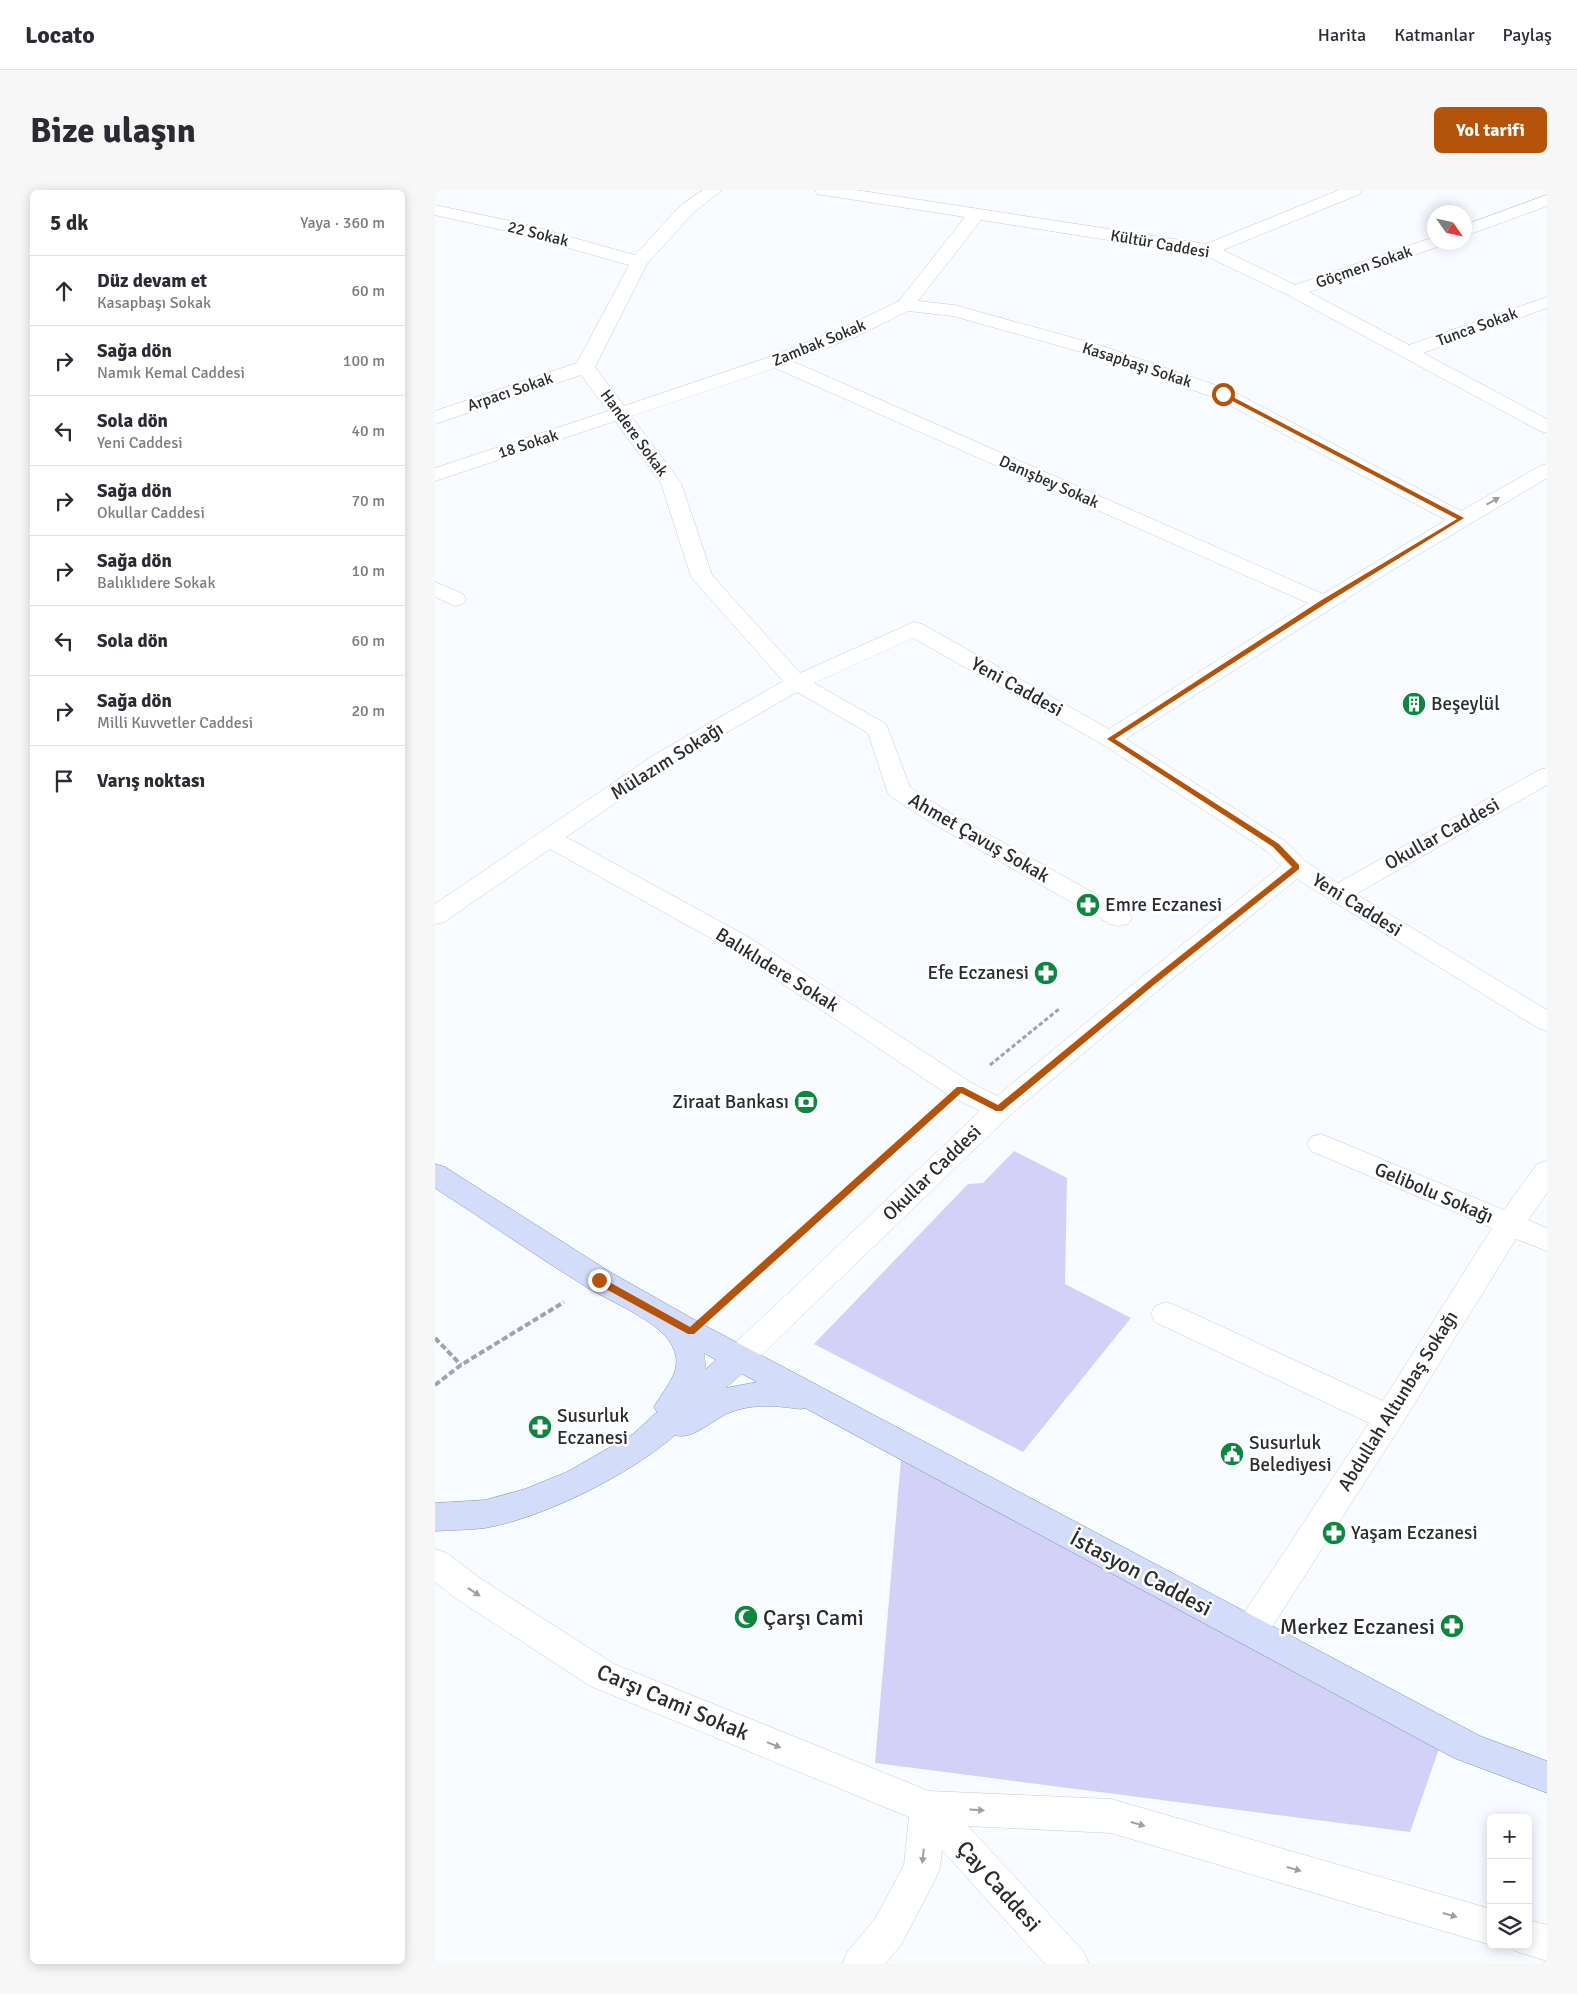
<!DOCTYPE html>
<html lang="tr">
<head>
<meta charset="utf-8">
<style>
  body { margin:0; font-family:Signika,sans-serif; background:#f7f7f7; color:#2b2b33 }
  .controls { position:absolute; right:15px; bottom:15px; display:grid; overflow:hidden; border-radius:8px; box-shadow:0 2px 12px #0003 }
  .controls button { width:45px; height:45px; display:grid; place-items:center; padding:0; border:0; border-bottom:1px solid #e1e1e2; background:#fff; color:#2b2b33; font:25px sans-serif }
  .compass { position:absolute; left:992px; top:15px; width:45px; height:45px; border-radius:50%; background:#fff; box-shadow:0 2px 12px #0003; rotate:124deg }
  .stop { position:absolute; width:15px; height:15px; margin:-11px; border:4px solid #b45309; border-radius:50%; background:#fff }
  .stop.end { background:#b45309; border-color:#fff; box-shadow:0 1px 5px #0008 }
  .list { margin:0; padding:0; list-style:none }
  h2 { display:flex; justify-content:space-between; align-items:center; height:65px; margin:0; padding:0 20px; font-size:21px }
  h2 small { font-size:16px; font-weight:400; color:#7c7c81 }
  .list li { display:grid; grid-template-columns:32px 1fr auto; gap:15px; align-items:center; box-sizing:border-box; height:70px; padding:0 20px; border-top:1px solid #e1e1e2 }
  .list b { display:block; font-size:19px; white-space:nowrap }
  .list p { margin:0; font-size:16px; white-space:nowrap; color:#7c7c81 }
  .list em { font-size:16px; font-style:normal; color:#7c7c81 }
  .icon { flex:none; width:28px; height:28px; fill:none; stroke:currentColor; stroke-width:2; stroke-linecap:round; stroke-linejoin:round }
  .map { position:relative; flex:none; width:1112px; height:1774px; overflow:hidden; border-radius:8px }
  header { display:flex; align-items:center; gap:30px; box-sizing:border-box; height:70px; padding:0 25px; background:#fff; border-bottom:1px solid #e1e1e2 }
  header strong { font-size:24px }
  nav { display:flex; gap:28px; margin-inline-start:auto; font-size:18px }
  .intro { display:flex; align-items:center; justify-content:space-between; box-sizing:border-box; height:120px; padding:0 30px }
  h1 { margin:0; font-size:35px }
  .button { padding:12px 22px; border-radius:8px; background:#b45309; color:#fff; font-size:18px; font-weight:700 }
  main { display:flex; gap:30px; padding:0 30px }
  aside { flex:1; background:#fff; border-radius:8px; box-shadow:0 2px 12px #0003 }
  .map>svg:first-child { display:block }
  .green { fill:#d4d1f9 }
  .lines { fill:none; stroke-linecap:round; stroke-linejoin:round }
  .minor-casing { stroke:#c7cdd2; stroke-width:1 }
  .major-casing { stroke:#8590af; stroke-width:1 }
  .path-far1 { stroke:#a1a4a7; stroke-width:3; stroke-dasharray:4.5 2.5; stroke-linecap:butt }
  .path { stroke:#a1a4a7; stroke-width:4; stroke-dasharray:6 3; stroke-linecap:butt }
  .minor { fill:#fff; fill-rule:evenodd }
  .major { fill:#d3ddf9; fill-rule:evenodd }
  .oneway { fill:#9fa0a0 }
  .route { fill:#b45309 }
  .labels { text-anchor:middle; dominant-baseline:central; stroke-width:5; stroke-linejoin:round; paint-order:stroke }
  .far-street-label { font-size:16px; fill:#292b2d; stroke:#fff }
  .street-label { font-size:19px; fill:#292b2d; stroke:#fff }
  .poi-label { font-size:19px; fill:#292b2d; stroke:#fff; text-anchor:start }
  .near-street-label { font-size:22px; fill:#292b2d; stroke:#fff }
  .near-poi-label { font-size:22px; fill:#292b2d; stroke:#fff; text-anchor:start }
</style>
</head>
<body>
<header>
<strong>Locato</strong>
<nav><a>Harita</a><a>Katmanlar</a><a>Paylaş</a></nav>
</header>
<div class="intro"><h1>Bize ulaşın</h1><a class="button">Yol tarifi</a></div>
<main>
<aside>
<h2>5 dk<small>Yaya · 360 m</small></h2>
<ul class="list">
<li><svg class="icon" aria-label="ahead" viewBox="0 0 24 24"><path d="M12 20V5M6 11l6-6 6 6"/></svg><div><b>Düz devam et</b><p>Kasapbaşı Sokak</p></div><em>60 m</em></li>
<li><svg class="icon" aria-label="right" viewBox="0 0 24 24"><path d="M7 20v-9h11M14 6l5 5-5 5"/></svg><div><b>Sağa dön</b><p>Namık Kemal Caddesi</p></div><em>100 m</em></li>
<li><svg class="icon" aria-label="left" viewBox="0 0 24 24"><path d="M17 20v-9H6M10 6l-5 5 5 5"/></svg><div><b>Sola dön</b><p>Yeni Caddesi</p></div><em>40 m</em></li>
<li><svg class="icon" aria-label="right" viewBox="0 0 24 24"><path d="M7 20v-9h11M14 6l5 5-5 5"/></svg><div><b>Sağa dön</b><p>Okullar Caddesi</p></div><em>70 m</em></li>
<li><svg class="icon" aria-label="right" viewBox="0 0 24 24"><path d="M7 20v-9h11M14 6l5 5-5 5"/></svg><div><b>Sağa dön</b><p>Balıklıdere Sokak</p></div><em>10 m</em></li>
<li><svg class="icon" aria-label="left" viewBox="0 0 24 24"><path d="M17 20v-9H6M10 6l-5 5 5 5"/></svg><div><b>Sola dön</b></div><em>60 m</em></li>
<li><svg class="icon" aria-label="right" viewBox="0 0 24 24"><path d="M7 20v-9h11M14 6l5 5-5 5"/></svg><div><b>Sağa dön</b><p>Milli Kuvvetler Caddesi</p></div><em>20 m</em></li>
<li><svg class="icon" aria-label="arrive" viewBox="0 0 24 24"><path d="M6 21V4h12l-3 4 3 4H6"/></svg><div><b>Varış noktası</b></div></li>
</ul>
</aside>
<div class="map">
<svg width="1112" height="1774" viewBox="0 0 1112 1774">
  <rect width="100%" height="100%" fill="#f8fbff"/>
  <g class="green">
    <path d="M579,961L632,988L630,1094L696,1128L588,1262L379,1154L533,994L548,993Z"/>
    <path d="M466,1270L1005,1556L975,1642L440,1573Z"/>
  </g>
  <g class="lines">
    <g class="minor-casing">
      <g id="minor">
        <path d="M268,0H287L258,23L212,74L160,177L189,216L334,167L408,138L464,111L530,27L388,5L382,4L380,0H421L771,54L904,0H927L925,4L788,60L860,95L999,47V52H1007L1005,56L874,102L974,155L1112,107V118L988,163L1112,229V243L1105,241L853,105L769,65L546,30L483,111L519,115L664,155L795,200L1026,321L1105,276L1112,274V288L954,382L691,549L850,651L870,671L903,693L1104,580L1112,578V595L921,704L1112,820V841L1103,838L862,689L726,798L574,926L316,1175L305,1179L294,1175L290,1167L294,1159L545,921L515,906L297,760L115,659L9,732L0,734V714L219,565L348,491L256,387L226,293L180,231L0,291V278L173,221L146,185L0,234V221L142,173L194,75L76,42L0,25V15L85,33L200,65L246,15ZM473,121L518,126L650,163L781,208L1011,330L888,404L357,171L422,146ZM340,178L873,413L674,539L487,434L479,432L365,483L277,385L246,293L196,226ZM478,448L667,554L832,661L846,676L708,786L562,906L535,892L315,748L131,647L235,575L362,502L433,543L452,601L455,606L497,633L675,734L684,736L693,734L697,728L693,722L515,623L475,597L451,534L379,493Z"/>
        <path d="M1112,5V16L1030,46V35Z"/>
        <path d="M0,392L28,404L31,409L28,414L20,416L0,407Z"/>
        <path d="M886,944L1069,1020L1102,974L1112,971V1003L1093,1030L1112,1038V1061L1081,1049L965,1237L828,1451L816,1456L804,1451L799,1441L804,1431L934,1233L720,1132L716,1124L720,1116L731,1112L742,1116L948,1211L1057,1038L876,961L872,954L876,947Z"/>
        <path d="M0,1359L12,1363L43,1387L179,1474L494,1601L676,1609L1056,1719V1755L676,1643L533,1636L648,1761L654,1774H610L507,1660L505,1678L500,1690L466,1755L450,1774H407L413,1761L440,1729L469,1675L474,1627L155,1496L19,1407L0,1392Z"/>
        <path d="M1093,1730L1112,1735V1771L1080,1761L1077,1755H1093Z"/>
      </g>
    </g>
    <g class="major-casing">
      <path id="major" d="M0,974L10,977L175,1082L267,1134L1045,1546L1112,1571V1603L1019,1568L370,1218L366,1219C341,1216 321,1213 296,1222C279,1228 258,1251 240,1245C196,1284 108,1328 50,1338C33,1340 16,1340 0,1341V1313L50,1310L90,1299L132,1282L198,1244L222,1222L219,1217C231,1195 252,1179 235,1152C221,1130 176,1112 153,1098C101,1066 51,1031 0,998ZM269,1163L281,1170L271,1179ZM307,1184L322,1192L291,1198Z"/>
    </g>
    <g class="path-far1">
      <path d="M555,875L624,819"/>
      <path d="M392,1019L497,924"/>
    </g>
    <g class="path">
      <path d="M285,1116L394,1018"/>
      <path d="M0,1148L26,1175"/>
      <path d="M0,1195L26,1175L129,1112"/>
    </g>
    <use href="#minor" class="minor"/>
    <use href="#major" class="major"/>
  </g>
  <defs><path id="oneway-solid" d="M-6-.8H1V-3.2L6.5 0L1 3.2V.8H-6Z" transform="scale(1.25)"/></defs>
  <g class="oneway">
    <use href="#oneway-solid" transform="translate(1058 311) rotate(-29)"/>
    <use href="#oneway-solid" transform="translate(39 1402) rotate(33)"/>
    <use href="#oneway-solid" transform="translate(339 1555) rotate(22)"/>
    <use href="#oneway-solid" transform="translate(542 1620) rotate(3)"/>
    <use href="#oneway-solid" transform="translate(703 1634) rotate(16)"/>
    <use href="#oneway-solid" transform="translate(488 1666) rotate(96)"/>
    <use href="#oneway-solid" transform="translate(859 1679) rotate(16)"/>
    <use href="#oneway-solid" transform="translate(1015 1725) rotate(16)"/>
  </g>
  <path class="route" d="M786,203H790L1029,328L890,414L680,549L844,654L864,675V679L720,794L567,921H561L526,903L259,1144H253L160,1093V1088H167L255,1137L522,897H528L563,915L715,790L857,677L838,657L672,549L885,411L1022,329L786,205Z"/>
  <defs>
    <g id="building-disc" transform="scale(1.25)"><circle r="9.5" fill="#0f8640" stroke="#fff"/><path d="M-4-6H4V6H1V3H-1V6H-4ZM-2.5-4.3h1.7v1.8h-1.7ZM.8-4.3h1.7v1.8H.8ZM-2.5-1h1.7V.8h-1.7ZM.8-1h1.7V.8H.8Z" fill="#fff"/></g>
    <g id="pharmacy-disc" transform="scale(1.25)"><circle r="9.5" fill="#0f8640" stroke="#fff"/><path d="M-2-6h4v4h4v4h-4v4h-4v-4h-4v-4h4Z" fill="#fff"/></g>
    <g id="bank-disc" transform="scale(1.25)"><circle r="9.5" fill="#0f8640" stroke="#fff"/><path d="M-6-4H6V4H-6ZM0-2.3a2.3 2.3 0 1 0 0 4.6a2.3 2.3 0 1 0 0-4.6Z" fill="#fff"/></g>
    <g id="civic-disc" transform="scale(1.25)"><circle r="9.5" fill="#0f8640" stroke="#fff"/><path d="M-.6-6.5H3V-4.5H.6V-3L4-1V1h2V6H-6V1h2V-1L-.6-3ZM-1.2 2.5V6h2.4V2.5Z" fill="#fff"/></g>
    <g id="mosque-disc" transform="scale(1.25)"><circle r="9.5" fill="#0f8640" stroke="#fff"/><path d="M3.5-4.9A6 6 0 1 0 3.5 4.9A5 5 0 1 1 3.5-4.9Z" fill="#fff"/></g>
  </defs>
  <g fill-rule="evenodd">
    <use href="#building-disc" x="979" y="514"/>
    <use href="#pharmacy-disc" x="653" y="715"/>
    <use href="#pharmacy-disc" x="611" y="783"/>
    <use href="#bank-disc" x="371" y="912"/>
    <use href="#pharmacy-disc" x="105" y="1237"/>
    <use href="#civic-disc" x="797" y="1264"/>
    <use href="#pharmacy-disc" x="899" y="1343"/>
    <use href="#mosque-disc" x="311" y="1427"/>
    <use href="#pharmacy-disc" x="1017" y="1436"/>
  </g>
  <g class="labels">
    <g class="far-street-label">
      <text transform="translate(103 44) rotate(14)">22 Sokak</text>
      <text transform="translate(725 54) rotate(10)">Kültür Caddesi</text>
      <text transform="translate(929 77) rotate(-19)">Göçmen Sokak</text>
      <text transform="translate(1042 137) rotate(-20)">Tunca Sokak</text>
      <text transform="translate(384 153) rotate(-22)">Zambak Sokak</text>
      <text transform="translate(702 175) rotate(18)">Kasapbaşı Sokak</text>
      <text transform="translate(75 202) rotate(-19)">Arpacı Sokak</text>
      <text transform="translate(199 243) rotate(54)">Handere Sokak</text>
      <text transform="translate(93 254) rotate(-18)">18 Sokak</text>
      <text transform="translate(614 292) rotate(24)">Danışbey Sokak</text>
    </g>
    <g class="street-label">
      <text transform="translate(582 497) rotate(29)">Yeni Caddesi</text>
      <text transform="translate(232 571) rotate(-32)">Mülazım Sokağı</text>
      <text transform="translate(1007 644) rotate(-29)">Okullar Caddesi</text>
      <text transform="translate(544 648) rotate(30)">Ahmet Çavuş Sokak</text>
      <text transform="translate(922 715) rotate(32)">Yeni Caddesi</text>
      <text transform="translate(342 780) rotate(32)">Balıklıdere Sokak</text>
      <text transform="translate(497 983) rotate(-44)">Okullar Caddesi</text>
      <text transform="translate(999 1003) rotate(23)">Gelibolu Sokağı</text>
      <text transform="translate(963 1211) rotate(-58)">Abdullah Altunbaş Sokağı</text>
    </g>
    <g class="poi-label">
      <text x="996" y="514">Beşeylül</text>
      <text x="670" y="715">Emre Eczanesi</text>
      <text x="594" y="783" text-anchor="end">Efe Eczanesi</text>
      <text x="354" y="912" text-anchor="end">Ziraat Bankası</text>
      <text x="122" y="1226">Susurluk<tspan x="122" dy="22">Eczanesi</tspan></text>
      <text x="814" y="1253">Susurluk<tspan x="814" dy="22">Belediyesi</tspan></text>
      <text x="916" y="1343">Yaşam Eczanesi</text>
    </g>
    <g class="near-street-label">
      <text transform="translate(706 1383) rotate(28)">İstasyon Caddesi</text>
      <text transform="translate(238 1512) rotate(23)">Carşı Cami Sokak</text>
      <text transform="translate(564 1696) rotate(48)">Çay Caddesi</text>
    </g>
    <g class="near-poi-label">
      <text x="328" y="1427">Çarşı Cami</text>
      <text x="1000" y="1436" text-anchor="end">Merkez Eczanesi</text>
    </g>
  </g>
</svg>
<div class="controls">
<button>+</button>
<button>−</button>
<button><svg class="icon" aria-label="layers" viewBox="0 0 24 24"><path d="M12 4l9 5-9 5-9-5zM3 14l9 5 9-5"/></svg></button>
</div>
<svg class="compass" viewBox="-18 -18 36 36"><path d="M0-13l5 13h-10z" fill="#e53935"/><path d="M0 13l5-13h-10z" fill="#7c7c81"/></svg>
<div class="stop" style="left:788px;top:204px"></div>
<div class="stop end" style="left:164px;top:1090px"></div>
</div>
</main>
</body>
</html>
